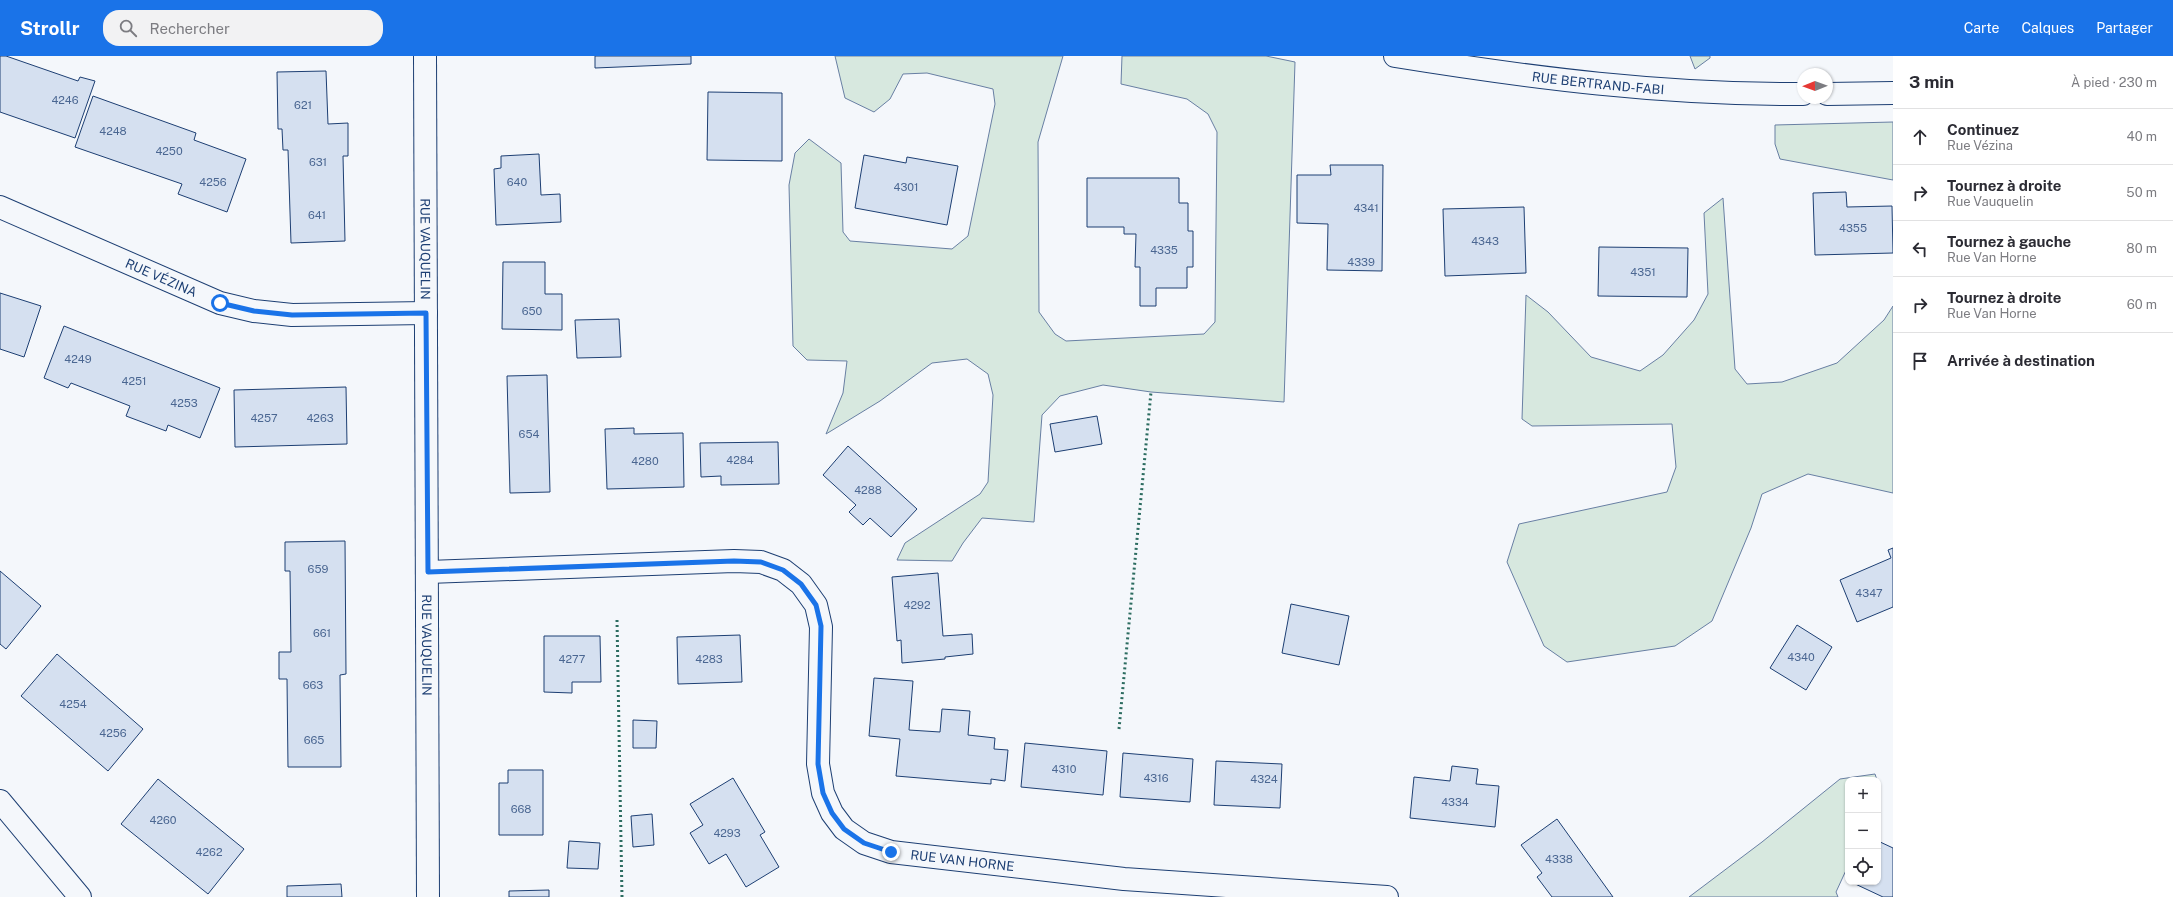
<!DOCTYPE html>
<html lang="fr">
<head>
<meta charset="utf-8">
<style>
  body { margin:0; font-family:"Public Sans",sans-serif; background:#f2f2f3; color:#2b2b33 }
  .controls { position:absolute; right:12px; bottom:12px; display:grid; overflow:hidden; border-radius:8px; box-shadow:0 1px 3px #0004 }
  .controls button { width:36px; height:36px; display:grid; place-items:center; padding:0; border:0; border-bottom:1px solid #e1e1e2; background:#fff; color:#2b2b33; font:20px sans-serif }
  .compass { position:absolute; left:1797px; top:12px; width:36px; height:36px; border-radius:50%; background:#fff; box-shadow:0 1px 3px #0004; rotate:269deg }
  .stop { position:absolute; width:12px; height:12px; margin:-9px; border:3px solid #1a73e8; border-radius:50%; background:#fff }
  .stop.end { background:#1a73e8; border-color:#fff; box-shadow:0 1px 4px #0008 }
  .list { margin:0; padding:0; list-style:none }
  h2 { display:flex; justify-content:space-between; align-items:center; height:52px; margin:0; padding:0 16px; font-size:17px }
  h2 small { font-size:13px; font-weight:400; color:#7c7c81 }
  .list li { display:grid; grid-template-columns:26px 1fr auto; gap:12px; align-items:center; box-sizing:border-box; height:56px; padding:0 16px; border-top:1px solid #e1e1e2 }
  .list b { display:block; font-size:15px; white-space:nowrap }
  .list p { margin:0; font-size:13px; white-space:nowrap; color:#7c7c81 }
  .list em { font-size:13px; font-style:normal; color:#7c7c81 }
  .icon { flex:none; width:22px; height:22px; fill:none; stroke:currentColor; stroke-width:2; stroke-linecap:round; stroke-linejoin:round }
  .map { position:relative; flex:none; width:1893px; height:841px; overflow:hidden }
  header { display:flex; align-items:center; gap:24px; box-sizing:border-box; height:56px; padding:0 20px; background:#1a73e8; color:#fff }
  header strong { font-size:19px }
  nav { display:flex; gap:22px; margin-inline-start:auto; font-size:14px }
  .search { width:280px; height:36px; background:#f2f2f3; display:flex; align-items:center; gap:10px; box-sizing:border-box; padding:0 14px; border-radius:16px; color:#7c7c81; font-size:15px }
  main { display:flex }
  aside { flex:1; background:#fff }
  .map>svg:first-child { display:block }
  .green { fill:#d7e8df; stroke:#687fa3 }
  .building { fill:#d5e0f0; stroke:#1d3f73 }
  .lines { fill:none; stroke-linecap:round; stroke-linejoin:round }
  .street-casing { stroke:#1d3f73; stroke-width:24 }
  .secondary-casing { stroke:#1d3f73; stroke-width:24 }
  .street { stroke:#f4f7fb; stroke-width:22 }
  .secondary { stroke:#f4f7fb; stroke-width:22 }
  .hedge { stroke:#2c6c60; stroke-width:3; stroke-dasharray:2 3; stroke-linecap:butt }
  .route { stroke:#1a73e8; stroke-width:5 }
  .labels { text-anchor:middle; dominant-baseline:central; stroke-width:3; stroke-linejoin:round; paint-order:stroke }
  .number-label { font-size:11px; fill:#4b6792 }
  .street-label { font-size:13px; fill:#1d3f73; stroke:#f4f7fb }
</style>
</head>
<body>
<header>
<strong>Strollr</strong>
<div class="search"><svg class="icon" aria-label="search" viewBox="0 0 24 24"><circle cx="10" cy="10" r="6"/><path d="M15 15l6 6"/></svg>Rechercher</div>
<nav><a>Carte</a><a>Calques</a><a>Partager</a></nav>
</header>
<main>
<div class="map">
<svg width="1893" height="841" viewBox="0 0 1893 841">
  <rect width="100%" height="100%" fill="#f4f7fb"/>
  <g class="green">
    <path d="M835,0H1063L1038,86L1039,256L1055,278L1066,285L1204,278L1215,266L1217,76L1208,58L1187,43L1121,28L1122,0H1266L1295,6L1284,346L1151,336L1103,329L1060,340L1042,359L1034,466L982,462L963,487L952,505L897,504L905,487L980,438L988,426L993,339L988,318L967,303L932,307L880,345L826,378L843,337L847,305L807,304L793,290L789,129L795,97L809,83L841,107L843,176L850,185L952,193L968,180L995,48L993,33L927,17L903,18L890,43L874,56L845,42Z"/>
    <path d="M1690,0H1710V2L1695,13Z"/>
    <path d="M1893,66V124L1780,103L1775,88V69Z"/>
    <path d="M1723,142L1735,313L1747,328L1782,326L1837,307L1884,264L1893,250V437L1808,418L1762,438L1751,472L1712,565L1675,590L1567,606L1544,590L1507,506L1519,468L1667,436L1676,411L1672,368L1532,370L1522,363L1526,239L1548,256L1591,301L1640,315L1663,299L1694,264L1708,238L1704,157Z"/>
    <path d="M1875,718L1877,724H1848V810L1836,836L1838,841H1689L1762,786L1840,723Z"/>
  </g>
  <g class="building">
    <path d="M0,0H6L78,25L80,21L95,25L75,82L0,56Z"/>
    <path d="M595,0H691V8L595,12Z"/>
    <path d="M326,15L328,68L348,67V100H343L345,185L291,187L288,94H283L282,73H278L277,16Z"/>
    <path d="M708,36L782,37V105L707,104Z"/>
    <path d="M93,40L196,77L194,84L246,103L227,156L178,138L182,128L75,91Z"/>
    <path d="M539,98L541,139L560,138L561,166L496,169L494,113L501,112V100Z"/>
    <path d="M864,99L906,107L907,101L958,110L947,169L855,152Z"/>
    <path d="M1330,109H1383L1382,215L1327,214L1328,168L1297,167V119H1331Z"/>
    <path d="M1087,122H1179V147H1188V175H1193V211H1187V232H1156V250H1140V211H1135L1136,178H1124V171H1087Z"/>
    <path d="M1846,136L1847,151L1892,150L1893,197L1815,199L1813,137Z"/>
    <path d="M1524,151L1526,217L1445,220L1443,153Z"/>
    <path d="M1599,191L1688,192L1687,241L1598,240Z"/>
    <path d="M503,206H545V238H562V274L502,273Z"/>
    <path d="M0,237L41,250L24,301L0,293Z"/>
    <path d="M619,263L621,301L577,302L575,264Z"/>
    <path d="M64,270L220,332L200,382L168,369L166,375L126,360L130,350L71,327L68,332L44,322Z"/>
    <path d="M547,319L550,436L510,437L507,320Z"/>
    <path d="M346,331L347,388L235,391L234,334Z"/>
    <path d="M1097,360L1102,388L1055,396L1050,368Z"/>
    <path d="M634,372V378L683,377L684,431L607,433L605,373Z"/>
    <path d="M778,386L779,428L721,429V420L701,421L700,387Z"/>
    <path d="M848,390L917,453L891,481L870,462L863,469L849,456L856,449L823,419Z"/>
    <path d="M345,485L346,618L340,619L341,711H288L287,623H279V596H291L290,515H285V486Z"/>
    <path d="M1893,492V551L1857,566L1840,524L1891,502L1888,494Z"/>
    <path d="M0,515L41,550L6,593L0,588Z"/>
    <path d="M938,517L943,580L972,578L973,598L945,601V603L902,607L901,584L897,585L892,521Z"/>
    <path d="M1291,548L1349,560L1339,609L1282,597Z"/>
    <path d="M1797,569L1832,591L1806,634L1770,612Z"/>
    <path d="M740,579L742,626L678,628L677,581Z"/>
    <path d="M544,580H600L601,626H572V637L544,636Z"/>
    <path d="M57,598L143,673L108,715L21,640Z"/>
    <path d="M874,622L913,625L909,674L940,676L942,653L970,655L968,679L995,682L994,693L1008,694L1005,725L991,723V728L896,720L900,683L869,680Z"/>
    <path d="M633,664L657,665L656,692H633Z"/>
    <path d="M1025,687L1107,695L1103,739L1021,731Z"/>
    <path d="M1123,697L1193,703L1190,746L1120,741Z"/>
    <path d="M1216,705L1282,708L1280,752L1214,749Z"/>
    <path d="M1452,710L1478,713L1476,728L1499,730L1495,771L1410,762L1414,721L1450,725Z"/>
    <path d="M508,714H543V779H499V727H508Z"/>
    <path d="M733,722L765,776L760,779L779,811L746,831L726,798L709,808L690,777L703,769L690,748Z"/>
    <path d="M158,723L244,793L208,838L121,768Z"/>
    <path d="M652,758L654,789L633,791L631,760Z"/>
    <path d="M1557,763L1613,841H1552L1537,821L1542,817L1521,789Z"/>
    <path d="M569,785L600,787L598,813L567,812Z"/>
    <path d="M1878,785L1893,792V841H1883L1851,826H1878Z"/>
    <path d="M341,828L342,841H287V830Z"/>
    <path d="M549,834V841H509V835Z"/>
  </g>
  <g class="lines">
    <g class="street-casing">
      <g id="street">
        <path id="s1" d="M425,0L428,841"/>
        <path id="s2" d="M0,151L220,247L254,255L292,259L426,257"/>
        <path id="s3" d="M428,516L734,505L761,506L783,514L801,528L816,549L821,571L818,708L823,737L832,757L844,773L864,787L891,796L1124,823L1387,841"/>
        <path d="M0,745L80,841"/>
      </g>
    </g>
    <g class="secondary-casing">
      <g id="secondary">
        <path id="s4" d="M1395,0C1531,22 1665,39 1803,38"/>
        <path d="M1827,38L1893,37"/>
      </g>
    </g>
    <use href="#street" class="street"/>
    <use href="#secondary" class="secondary"/>
    <g class="hedge">
      <path d="M617,564L622,841"/>
      <path d="M1119,673L1151,336"/>
    </g>
  </g>
  <g class="lines">
    <path class="route" d="M220,247L254,255L292,259L426,257L428,516L734,505L761,506L783,514L801,528L816,549L821,570L818,708L823,737L832,757L844,773L864,787L891,796"/>
  </g>
  <g class="labels">
    <g class="number-label">
      <text x="65" y="44">4246</text>
      <text x="303" y="49">621</text>
      <text x="113" y="75">4248</text>
      <text x="169" y="95">4250</text>
      <text x="318" y="106">631</text>
      <text x="213" y="126">4256</text>
      <text x="517" y="126">640</text>
      <text x="906" y="131">4301</text>
      <text x="1366" y="152">4341</text>
      <text x="317" y="159">641</text>
      <text x="1853" y="172">4355</text>
      <text x="1485" y="185">4343</text>
      <text x="1164" y="194">4335</text>
      <text x="1361" y="206">4339</text>
      <text x="1643" y="216">4351</text>
      <text x="532" y="255">650</text>
      <text x="78" y="303">4249</text>
      <text x="134" y="325">4251</text>
      <text x="184" y="347">4253</text>
      <text x="264" y="362">4257</text>
      <text x="320" y="362">4263</text>
      <text x="529" y="378">654</text>
      <text x="740" y="404">4284</text>
      <text x="645" y="405">4280</text>
      <text x="868" y="434">4288</text>
      <text x="318" y="513">659</text>
      <text x="1869" y="537">4347</text>
      <text x="917" y="549">4292</text>
      <text x="322" y="577">661</text>
      <text x="1801" y="601">4340</text>
      <text x="572" y="603">4277</text>
      <text x="709" y="603">4283</text>
      <text x="313" y="629">663</text>
      <text x="73" y="648">4254</text>
      <text x="113" y="677">4256</text>
      <text x="314" y="684">665</text>
      <text x="1064" y="713">4310</text>
      <text x="1156" y="722">4316</text>
      <text x="1264" y="723">4324</text>
      <text x="1455" y="746">4334</text>
      <text x="521" y="753">668</text>
      <text x="163" y="764">4260</text>
      <text x="727" y="777">4293</text>
      <text x="209" y="796">4262</text>
      <text x="1559" y="803">4338</text>
    </g>
    <g class="street-label">
      <text stroke="none"><textPath href="#s4" startOffset="205">RUE BERTRAND-FABI</textPath></text>
      <text stroke="none"><textPath href="#s1" startOffset="193">RUE VAUQUELIN</textPath></text>
      <text stroke="none"><textPath href="#s2" startOffset="176">RUE VÉZINA</textPath></text>
      <text stroke="none"><textPath href="#s1" startOffset="589">RUE VAUQUELIN</textPath></text>
      <text stroke="none"><textPath href="#s3" startOffset="761">RUE VAN HORNE</textPath></text>
    </g>
  </g>
</svg>
<div class="controls">
<button>+</button>
<button>−</button>
<button><svg class="icon" aria-label="locate" viewBox="0 0 24 24"><circle cx="12" cy="12" r="6"/><path d="M12 2v4M12 18v4M2 12h4M18 12h4"/></svg></button>
</div>
<svg class="compass" viewBox="-18 -18 36 36"><path d="M0-13l5 13h-10z" fill="#e53935"/><path d="M0 13l5-13h-10z" fill="#7c7c81"/></svg>
<div class="stop" style="left:220px;top:247px"></div>
<div class="stop end" style="left:891px;top:796px"></div>
</div>
<aside>
<h2>3 min<small>À pied · 230 m</small></h2>
<ul class="list">
<li><svg class="icon" aria-label="ahead" viewBox="0 0 24 24"><path d="M12 20V5M6 11l6-6 6 6"/></svg><div><b>Continuez</b><p>Rue Vézina</p></div><em>40 m</em></li>
<li><svg class="icon" aria-label="right" viewBox="0 0 24 24"><path d="M7 20v-9h11M14 6l5 5-5 5"/></svg><div><b>Tournez à droite</b><p>Rue Vauquelin</p></div><em>50 m</em></li>
<li><svg class="icon" aria-label="left" viewBox="0 0 24 24"><path d="M17 20v-9H6M10 6l-5 5 5 5"/></svg><div><b>Tournez à gauche</b><p>Rue Van Horne</p></div><em>80 m</em></li>
<li><svg class="icon" aria-label="right" viewBox="0 0 24 24"><path d="M7 20v-9h11M14 6l5 5-5 5"/></svg><div><b>Tournez à droite</b><p>Rue Van Horne</p></div><em>60 m</em></li>
<li><svg class="icon" aria-label="arrive" viewBox="0 0 24 24"><path d="M6 21V4h12l-3 4 3 4H6"/></svg><div><b>Arrivée à destination</b></div></li>
</ul>
</aside>
</main>
</body>
</html>
